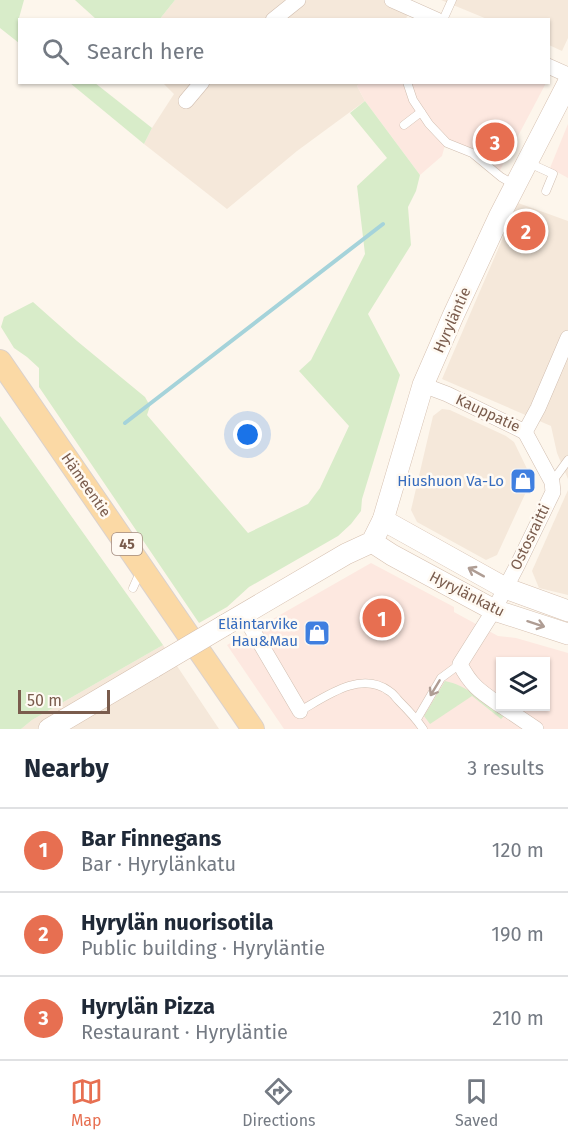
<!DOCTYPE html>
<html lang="en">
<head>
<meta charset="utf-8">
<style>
  body { margin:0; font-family:"Fira Sans",sans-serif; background:#f2f2f3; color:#1f2937 }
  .controls { position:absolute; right:18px; bottom:18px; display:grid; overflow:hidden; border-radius:0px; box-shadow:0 2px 4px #0004 }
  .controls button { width:54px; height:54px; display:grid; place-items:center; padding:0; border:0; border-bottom:2px solid #e0e1e3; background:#fff; color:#1f2937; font:30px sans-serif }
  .scale { position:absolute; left:18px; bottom:15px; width:92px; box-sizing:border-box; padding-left:6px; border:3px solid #7a5c4d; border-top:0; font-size:16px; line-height:21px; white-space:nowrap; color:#7a5c4d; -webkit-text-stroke:4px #fffaf3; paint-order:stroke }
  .you { position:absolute; left:248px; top:435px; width:21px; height:21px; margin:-15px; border:4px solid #fff; border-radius:50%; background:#1a73e8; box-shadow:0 0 0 9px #1a73e833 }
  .badge { display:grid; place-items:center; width:39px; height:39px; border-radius:50%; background:#e76f51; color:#fff; font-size:20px; font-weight:700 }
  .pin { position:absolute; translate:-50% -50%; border:3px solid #fff; box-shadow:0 2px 6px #0006 }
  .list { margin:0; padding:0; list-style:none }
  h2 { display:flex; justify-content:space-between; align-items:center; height:78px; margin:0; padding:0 24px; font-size:26px }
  h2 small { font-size:20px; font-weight:400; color:#747a83 }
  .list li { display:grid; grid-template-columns:39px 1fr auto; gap:18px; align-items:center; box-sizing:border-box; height:84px; padding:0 24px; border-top:2px solid #e0e1e3 }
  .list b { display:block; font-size:22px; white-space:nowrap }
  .list p { margin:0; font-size:20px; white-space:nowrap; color:#747a83 }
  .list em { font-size:20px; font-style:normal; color:#747a83 }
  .icon { flex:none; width:33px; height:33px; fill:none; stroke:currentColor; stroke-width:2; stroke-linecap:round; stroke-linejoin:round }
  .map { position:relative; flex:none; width:568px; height:729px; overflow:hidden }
  .search { position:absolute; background:#fff; box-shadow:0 2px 4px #0004; left:18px; right:18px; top:18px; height:66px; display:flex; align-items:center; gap:15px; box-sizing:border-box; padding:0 21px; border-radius:0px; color:#747a83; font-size:22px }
  .sheet { height:330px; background:#fff }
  nav { display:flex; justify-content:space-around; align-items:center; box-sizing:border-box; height:84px; border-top:2px solid #e0e1e3; background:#fff; font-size:16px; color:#747a83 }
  nav a { display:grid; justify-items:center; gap:3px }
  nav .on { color:#e76f51 }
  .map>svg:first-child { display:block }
  .residential { fill:#f5e8da }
  .commercial { fill:#fde8e0; fill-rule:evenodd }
  .green { fill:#d8ecc9 }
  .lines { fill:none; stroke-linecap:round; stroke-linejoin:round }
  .stream { stroke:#a5d3da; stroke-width:4 }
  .lane-casing { stroke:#d1beb0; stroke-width:9 }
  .street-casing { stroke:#d1beb0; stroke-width:16 }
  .secondary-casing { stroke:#d6c0b0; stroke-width:22 }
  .primary-casing { stroke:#dad1cd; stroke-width:24 }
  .lane { stroke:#fff; stroke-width:8 }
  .street { stroke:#fff; stroke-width:15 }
  .secondary { stroke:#fff; stroke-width:21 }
  .primary { stroke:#fbd9a5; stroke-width:22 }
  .secondary-bridge-casing { stroke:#d6c0b0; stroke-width:22; stroke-linecap:butt }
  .secondary-bridge { stroke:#fff; stroke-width:21 }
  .oneway { stroke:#af9d94 }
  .labels { text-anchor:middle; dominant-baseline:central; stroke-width:5; stroke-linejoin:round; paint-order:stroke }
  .shield { fill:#fffaf3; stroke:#a28b7f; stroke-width:1.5 }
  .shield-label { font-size:14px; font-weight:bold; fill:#7a5c4d }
  .street-label { font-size:15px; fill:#7a5c4d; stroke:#fffaf3 }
  .shop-label { font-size:15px; fill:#366cbe; stroke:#fffaf3; text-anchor:end }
</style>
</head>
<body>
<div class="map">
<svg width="568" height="729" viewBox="0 0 568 729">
  <rect width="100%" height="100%" fill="#fdf6ec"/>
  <g class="residential">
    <path d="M175,0H384L411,10L405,20H159Z"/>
    <path d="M441,0H568V38L562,51L549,45L548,20L487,19Z"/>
    <path d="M163,83H360L357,86L365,101L297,151L227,209L144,144L152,128L174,94Z"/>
    <path d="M518,203L568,221V479L557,453L551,426L442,379Z"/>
    <path d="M442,409L450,410L506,436L514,442L532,479L497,555L486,560L417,522L411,510L433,416Z"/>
    <path d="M568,490V595L539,588L532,571Z"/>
    <path d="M163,645L219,729H21L32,720Z"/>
  </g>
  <g class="commercial">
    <path d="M360,82L546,83L497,176L467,154L445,145L442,156L420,175L365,101L357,86Z"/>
    <path d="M568,124V178L550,168Z"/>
    <path d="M371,563L454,607V612L498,636L516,638L568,653V729H284L227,645ZM500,662H546V706H500Z"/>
  </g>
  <g class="green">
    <path d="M0,0H24L19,18L21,19L20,20L19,43L0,28Z"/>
    <path d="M75,0H175L159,20L96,19Z"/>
    <path d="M70,83H95L152,128L144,144Z"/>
    <path d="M365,101L420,175L416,191L408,207L411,245L368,314L400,375L362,499L361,511L351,524L338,536L249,587L227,607L199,623L39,387V368L27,357L14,348L1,327L4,317L33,302L77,341L145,397L150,406L147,415L248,533L308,504L320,488L349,426L299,371L311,360L365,254L357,186L387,158L350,113Z"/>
    <path d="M0,416L163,645L32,720L21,729H0Z"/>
    <path d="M445,681C466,685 487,703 504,716L501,719L472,696L430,724L424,716Z"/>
  </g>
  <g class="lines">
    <path class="stream" d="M125,423L383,224"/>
    <g class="lane-casing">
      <g id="lane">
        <path d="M443,20L452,0"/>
        <path d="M407,82L413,100L429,124L447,143L472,153L501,177L513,184"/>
        <path d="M404,125L421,112"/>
        <path d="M529,163L553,174L546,191"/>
        <path d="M552,482L568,460"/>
        <path d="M133,588L141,570"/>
        <path d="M300,711C325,697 360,670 389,691C393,693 396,698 399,701C408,710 416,718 423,729"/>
        <path d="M417,719L441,678L460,664"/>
      </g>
    </g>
    <g class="street-casing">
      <g id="street">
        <path d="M392,0L437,20"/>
        <path d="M273,20L298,0"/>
        <path d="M548,66L568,75"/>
        <path d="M186,101L202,82"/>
        <path d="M423,385L447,394L525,432L538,408L568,338"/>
        <path d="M243,614L300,711"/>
        <path d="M500,705C481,692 471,686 460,664L494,610L518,564L553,492L552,482L525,432"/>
        <path d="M502,706L536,729"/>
      </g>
    </g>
    <g class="secondary-casing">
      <g id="secondary">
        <path d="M383,520L505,588L568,611"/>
        <path d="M372,542L392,555L494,610L568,634"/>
        <path d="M225,625L346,554L372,542L383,520L423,385L453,316L500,215L568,83"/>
        <path d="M49,729L154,667"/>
      </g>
    </g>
    <g class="primary-casing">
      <path id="primary" d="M0,361L253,729"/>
    </g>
    <use href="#lane" class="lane"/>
    <use href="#street" class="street"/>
    <use href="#secondary" class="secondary"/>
    <use href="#primary" class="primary"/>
    <g class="secondary-bridge-casing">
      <path id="secondary-bridge" d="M154,667L225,625"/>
    </g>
    <use href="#secondary-bridge" class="secondary-bridge"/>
  </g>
  <defs><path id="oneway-shaft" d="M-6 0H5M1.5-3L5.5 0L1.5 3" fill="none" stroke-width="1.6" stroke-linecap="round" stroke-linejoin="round" transform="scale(1.5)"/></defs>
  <g class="oneway">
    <use href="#oneway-shaft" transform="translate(476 572) rotate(-151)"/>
    <use href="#oneway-shaft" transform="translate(536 624) rotate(18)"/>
    <use href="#oneway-shaft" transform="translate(435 688) rotate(121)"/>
  </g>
  <defs>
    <g id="shop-square" transform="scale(1.35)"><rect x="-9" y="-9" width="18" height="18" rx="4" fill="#3f7fe0" stroke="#fffaf3"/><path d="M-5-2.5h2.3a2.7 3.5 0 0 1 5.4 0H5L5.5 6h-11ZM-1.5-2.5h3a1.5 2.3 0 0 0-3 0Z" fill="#fff"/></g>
  </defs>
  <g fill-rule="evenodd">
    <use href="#shop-square" x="523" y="481"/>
    <use href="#shop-square" x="317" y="633"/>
  </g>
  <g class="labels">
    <rect class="shield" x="112" y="533" width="30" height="22" rx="4.5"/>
    <g class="shield-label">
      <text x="127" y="544">45</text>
    </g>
    <g class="street-label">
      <text transform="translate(452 320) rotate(-66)">Hyryläntie</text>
      <text transform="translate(488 413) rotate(25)">Kauppatie</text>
      <text transform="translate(86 485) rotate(55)">Hämeentie</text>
      <text transform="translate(530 537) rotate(-64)">Ostosraitti</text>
      <text transform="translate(467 594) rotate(27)">Hyrylänkatu</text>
    </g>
    <g class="shop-label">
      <text x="504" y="481">Hiushuon Va-Lo</text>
      <text x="298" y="624">Eläintarvike<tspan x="298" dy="17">Hau&amp;Mau</tspan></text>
    </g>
  </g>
</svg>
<div class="controls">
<button><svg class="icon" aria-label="layers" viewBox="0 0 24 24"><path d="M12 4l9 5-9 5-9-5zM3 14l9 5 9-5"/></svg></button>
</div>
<div class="scale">50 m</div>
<div class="you"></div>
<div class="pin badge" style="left:382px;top:618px">1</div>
<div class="pin badge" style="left:526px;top:231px">2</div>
<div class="pin badge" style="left:495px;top:142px">3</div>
<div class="search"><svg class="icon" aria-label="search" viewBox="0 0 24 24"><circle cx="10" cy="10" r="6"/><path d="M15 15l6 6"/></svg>Search here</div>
</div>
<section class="sheet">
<h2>Nearby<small>3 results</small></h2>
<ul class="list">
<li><span class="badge">1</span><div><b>Bar Finnegans</b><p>Bar · Hyrylänkatu</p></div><em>120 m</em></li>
<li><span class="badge">2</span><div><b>Hyrylän nuorisotila</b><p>Public building · Hyryläntie</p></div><em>190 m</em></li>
<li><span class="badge">3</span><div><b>Hyrylän Pizza</b><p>Restaurant · Hyryläntie</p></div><em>210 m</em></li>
</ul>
</section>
<nav>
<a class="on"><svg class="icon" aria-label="map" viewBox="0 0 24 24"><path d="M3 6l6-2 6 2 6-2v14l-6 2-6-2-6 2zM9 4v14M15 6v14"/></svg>Map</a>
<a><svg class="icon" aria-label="directions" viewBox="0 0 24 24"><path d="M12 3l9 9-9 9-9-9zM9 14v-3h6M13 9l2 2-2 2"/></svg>Directions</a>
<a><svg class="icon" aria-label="saved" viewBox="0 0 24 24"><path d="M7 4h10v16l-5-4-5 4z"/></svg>Saved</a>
</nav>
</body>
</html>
